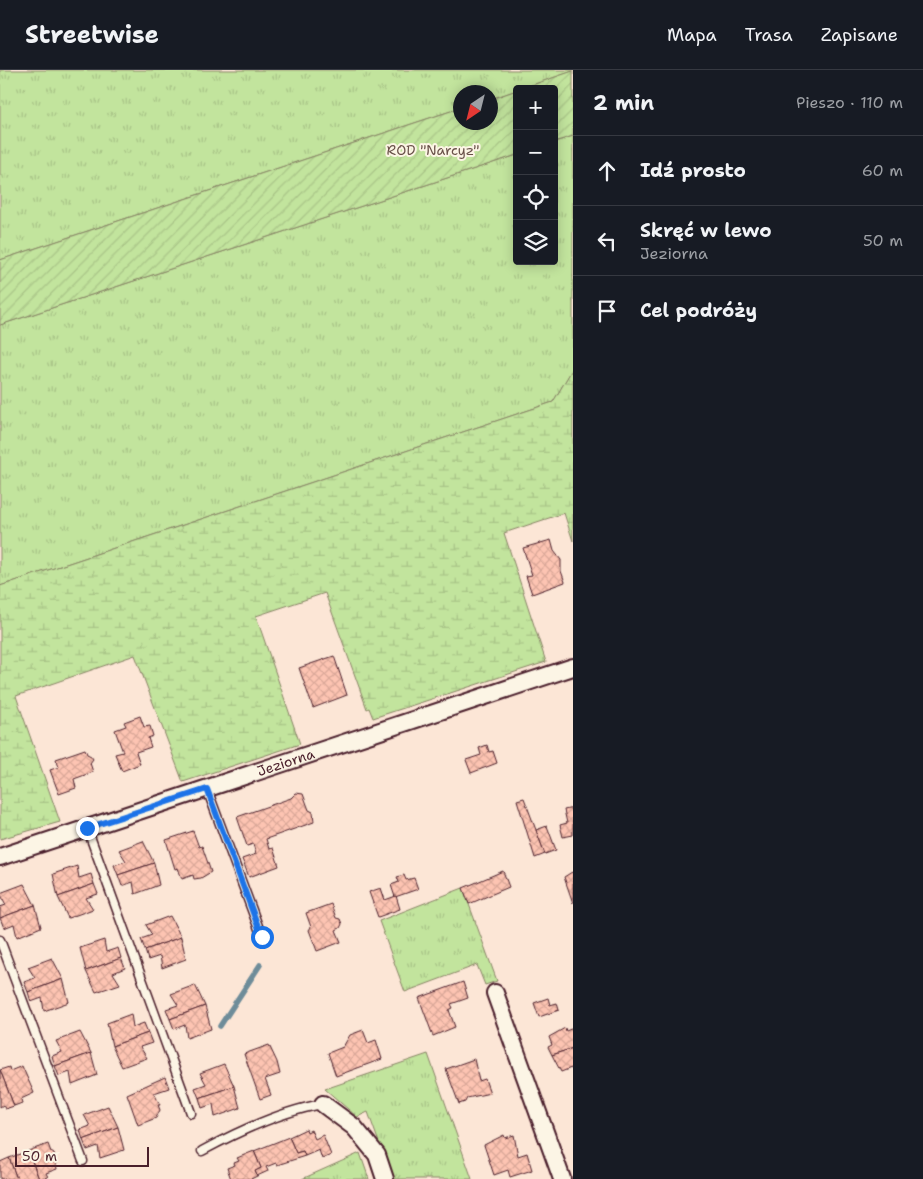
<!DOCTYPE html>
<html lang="pl">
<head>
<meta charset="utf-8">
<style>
  body { margin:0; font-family:"Shantell Sans",sans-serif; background:#20242c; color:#f1f3f6 }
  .controls { position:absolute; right:15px; top:15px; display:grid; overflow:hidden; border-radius:5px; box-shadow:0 2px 12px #0003 }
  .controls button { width:45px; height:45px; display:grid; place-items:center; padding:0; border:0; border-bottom:1px solid #363941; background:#171b24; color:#f1f3f6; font:25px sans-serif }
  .compass { position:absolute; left:453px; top:15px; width:45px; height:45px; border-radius:50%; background:#171b24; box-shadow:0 2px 12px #0003; rotate:215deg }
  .scale { position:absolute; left:15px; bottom:12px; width:134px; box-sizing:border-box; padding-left:5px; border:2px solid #4a1f2b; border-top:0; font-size:14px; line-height:18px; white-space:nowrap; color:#4a1f2b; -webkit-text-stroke:4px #fcf5e5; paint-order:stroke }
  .stop { position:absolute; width:15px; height:15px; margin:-11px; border:4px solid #1a73e8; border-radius:50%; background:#fff }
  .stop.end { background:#1a73e8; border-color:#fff; box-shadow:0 1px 5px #0008 }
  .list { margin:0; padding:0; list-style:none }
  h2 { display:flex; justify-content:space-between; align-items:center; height:65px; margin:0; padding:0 20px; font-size:21px }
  h2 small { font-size:16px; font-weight:400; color:#9ea1a6 }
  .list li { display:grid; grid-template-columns:32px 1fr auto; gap:15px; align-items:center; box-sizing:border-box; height:70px; padding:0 20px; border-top:1px solid #363941 }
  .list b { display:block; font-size:19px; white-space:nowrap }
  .list p { margin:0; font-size:16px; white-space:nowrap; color:#9ea1a6 }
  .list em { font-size:16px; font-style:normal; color:#9ea1a6 }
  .icon { flex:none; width:28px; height:28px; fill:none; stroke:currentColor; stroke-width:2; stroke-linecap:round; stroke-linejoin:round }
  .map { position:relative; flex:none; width:573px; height:1109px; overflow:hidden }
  header { display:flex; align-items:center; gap:30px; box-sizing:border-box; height:70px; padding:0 25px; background:#171b24; border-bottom:1px solid #363941 }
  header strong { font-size:24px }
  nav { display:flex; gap:28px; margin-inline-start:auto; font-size:18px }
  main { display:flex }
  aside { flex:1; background:#171b24 }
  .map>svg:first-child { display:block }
  .grass { fill:url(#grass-tufts); stroke:#868264 }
  .wetland { fill:url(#wetland-marsh); stroke:#868264 }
  .garden { fill:url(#garden-furrows); stroke:#868264 }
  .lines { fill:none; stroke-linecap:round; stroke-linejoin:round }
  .stream { stroke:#6e8c99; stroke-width:5.5 }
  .building { fill:url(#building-cross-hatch); stroke:#4a1f2b }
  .lane-casing { stroke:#4a1f2b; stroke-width:11 }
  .street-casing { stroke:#4a1f2b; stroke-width:20 }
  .lane { stroke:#fcf5e5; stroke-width:8 }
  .street { stroke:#fcf5e5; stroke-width:16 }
  .route { stroke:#1a73e8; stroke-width:6 }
  .labels { text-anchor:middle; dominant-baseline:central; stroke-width:4; stroke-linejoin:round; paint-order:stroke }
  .park-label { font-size:14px; fill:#685048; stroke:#fcf5e5 }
  .street-label { font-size:14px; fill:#4a1f2b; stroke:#fcf5e5 }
</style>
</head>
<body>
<header>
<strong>Streetwise</strong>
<nav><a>Mapa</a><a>Trasa</a><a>Zapisane</a></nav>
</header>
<main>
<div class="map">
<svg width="573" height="1109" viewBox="0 0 573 1109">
  <defs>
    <pattern id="grass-tufts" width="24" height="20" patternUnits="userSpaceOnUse" patternTransform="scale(1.25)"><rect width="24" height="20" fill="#c2e49d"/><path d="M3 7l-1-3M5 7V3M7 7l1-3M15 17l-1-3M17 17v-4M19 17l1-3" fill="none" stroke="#a8c387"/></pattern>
    <pattern id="wetland-marsh" width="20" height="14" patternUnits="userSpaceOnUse" patternTransform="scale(1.25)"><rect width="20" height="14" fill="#c2e49d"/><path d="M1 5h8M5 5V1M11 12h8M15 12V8" fill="none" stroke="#a8c387"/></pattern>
    <pattern id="garden-furrows" width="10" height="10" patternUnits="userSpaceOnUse" patternTransform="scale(1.25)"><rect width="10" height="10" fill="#c2e49d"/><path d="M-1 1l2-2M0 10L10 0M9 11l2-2" fill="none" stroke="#a8c387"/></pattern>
    <pattern id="building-cross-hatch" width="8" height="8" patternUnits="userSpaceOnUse" patternTransform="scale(1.25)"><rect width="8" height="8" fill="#fdc4b2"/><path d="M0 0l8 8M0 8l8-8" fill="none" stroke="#daa899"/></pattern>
  </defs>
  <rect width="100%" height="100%" fill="#fce6d6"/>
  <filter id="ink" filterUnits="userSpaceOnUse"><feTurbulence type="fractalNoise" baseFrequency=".02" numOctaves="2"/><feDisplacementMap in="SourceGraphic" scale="10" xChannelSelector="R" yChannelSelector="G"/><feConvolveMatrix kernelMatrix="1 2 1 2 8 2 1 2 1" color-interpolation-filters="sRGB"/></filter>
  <g filter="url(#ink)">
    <g class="grass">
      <path d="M0,0H573V1L491,29L490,22H460V38L0,190Z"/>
      <path d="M573,66V298L553,332L0,516V255L517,85V191H554V72Z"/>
      <path d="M463,818L497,911L485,915L477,895L405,922L379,851Z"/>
      <path d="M428,984L472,1109H392L368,1042L357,1047L325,1019Z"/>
      <path d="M360,1083L369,1109H302Z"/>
    </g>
    <path class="wetland" d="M573,298V471L564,443L504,463L546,592L373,648L369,638L367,639L325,523L256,546L300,674L183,712L135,585L16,626L60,752L0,769V516L553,332Z"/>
    <g class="garden">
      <path d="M573,1V66L554,72V19H520Z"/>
      <path d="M517,20V85L0,255V190L460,38V52H490L491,29Z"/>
    </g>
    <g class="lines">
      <path class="stream" d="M220,956L260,895"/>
    </g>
    <g class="building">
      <path d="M551,470L554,481L561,490V501L565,512L532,524L526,506L532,505L523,478Z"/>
      <path d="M334,586L347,625L313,638L299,598Z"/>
      <path d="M140,646L144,657L150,656L153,666L148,668L151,677L136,682L140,694L122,701L115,684L123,682L115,660L126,656L124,652Z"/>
      <path d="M487,675L489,682L493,681L497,693L471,703L466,690L481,685L479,678Z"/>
      <path d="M85,679L87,684L91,686L93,689L90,693L93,702L74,709L76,718L59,724L50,700L59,697L56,689Z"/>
      <path d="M296,723L303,724L309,740L313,742L314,752L266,769L269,779L273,778L279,796L249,807L242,789L256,784L253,774L247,776L237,747L291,728Z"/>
      <path d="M524,728L545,784L535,788L517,730Z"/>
      <path d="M573,738V765L563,767L560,755L567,753L564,740Z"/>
      <path d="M547,756L556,780L545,784L536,760Z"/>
      <path d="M193,761L199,777L202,776L211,802L201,808L194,809L193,805L182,809L178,798L175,799L166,770Z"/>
      <path d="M143,771L154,793L118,805L114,795L126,791L119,780Z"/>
      <path d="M154,793L159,815L135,824L133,812L122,816L118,805Z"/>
      <path d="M77,796L79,808L91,804L94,814L58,827L53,804Z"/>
      <path d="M503,801L509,817L469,834L463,818Z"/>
      <path d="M572,802L573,803V833L564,807Z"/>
      <path d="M404,805L406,810L414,808L418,819L395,827L391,815L399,812L397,807Z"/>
      <path d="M24,814L35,835L0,848V837L6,835L0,823Z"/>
      <path d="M94,814L98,824L86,828L93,839L68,848L58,827Z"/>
      <path d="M381,818L385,830L396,826L400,839L378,847L369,822Z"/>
      <path d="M331,834L336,848L340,849L342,854L340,858L336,860L341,872L317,881L309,860L311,857L306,843Z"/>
      <path d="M35,835L41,857L17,867L14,854L4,858L0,848Z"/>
      <path d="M170,846L181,867L145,880L141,869L152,865L146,855Z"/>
      <path d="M181,867L186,889L162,898L160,886L148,890L145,880Z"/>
      <path d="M104,870L106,882L118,878L121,888L86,901L80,878Z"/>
      <path d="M52,888L63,909L28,922L24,912L35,908L28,897Z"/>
      <path d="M121,888L125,898L113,903L120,914L96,922L86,901Z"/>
      <path d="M63,909L69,932L44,941L42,928L31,932L28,922Z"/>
      <path d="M463,912L468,928L451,934L453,938L449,940L455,957L433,966L419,928Z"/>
      <path d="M195,915L205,936L170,949L166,939L178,935L171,924Z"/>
      <path d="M548,928L550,935L557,933L559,940L539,947L534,933Z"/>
      <path d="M205,936L211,959L187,968L185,955L174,959L170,949Z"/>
      <path d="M131,944L133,957L144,953L148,963L112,976L107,953Z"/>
      <path d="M565,958L566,961L573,958V978L552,985L548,977L552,975L549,967Z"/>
      <path d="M363,960L368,973L376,970L382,989L336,1006L328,983L343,977L350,965Z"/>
      <path d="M80,962L91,983L55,996L52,986L62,982L56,971Z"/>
      <path d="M148,963L152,973L140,977L147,988L122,997L112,976Z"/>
      <path d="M269,975L277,992L280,1004L265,1009L271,1025L260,1029L244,984Z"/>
      <path d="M573,978V1001L571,998L561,1002L552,985Z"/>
      <path d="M91,983L97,1005L72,1015L70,1002L59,1006L55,996Z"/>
      <path d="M474,989L479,1011L485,1009L490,1023L467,1028L465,1032L459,1034L446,999Z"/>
      <path d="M224,994L234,1016L199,1028L195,1018L206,1014L200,1003Z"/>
      <path d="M22,996L34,1023L21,1029L22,1033L14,1036L0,1000L9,997L10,1001Z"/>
      <path d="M0,1000L14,1036L5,1039L3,1035L0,1037Z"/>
      <path d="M165,1007L169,1018L154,1023L160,1035H158L160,1040L156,1048L138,1055L127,1024Z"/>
      <path d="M234,1016L240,1038L215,1047L213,1034L202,1038L199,1028Z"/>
      <path d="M108,1036L118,1057L83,1070L80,1060L90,1056L84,1045Z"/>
      <path d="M118,1057L124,1080L100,1088L98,1076L87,1080L83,1070Z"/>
      <path d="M306,1059L307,1062L311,1060L315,1069L323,1065L331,1085L322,1089L319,1080L305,1086L303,1081L296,1083L289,1067Z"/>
      <path d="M504,1065L505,1068L514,1065L518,1086L527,1083L532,1100L510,1107L508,1100L494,1105L484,1075Z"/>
      <path d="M289,1067L296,1083L303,1081L305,1086L277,1095L276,1093L266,1097L268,1101L257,1106L255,1101L261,1098L254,1081Z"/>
      <path d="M48,1074L51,1082L54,1084L57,1099L46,1103L48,1107L39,1109L28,1081Z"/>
      <path d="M28,1081L39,1109H17L9,1088Z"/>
      <path d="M254,1081L261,1098L255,1101L257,1106L251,1109H231L227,1098L235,1095L234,1093L239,1091L237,1088Z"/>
      <path d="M9,1088L17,1109H0V1092Z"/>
    </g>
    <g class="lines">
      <g class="lane-casing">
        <g id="lane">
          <path d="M207,719L262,867"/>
          <path d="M87,758L191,1043"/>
          <path d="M0,870L83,1091"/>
          <path d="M202,1081C239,1061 281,1041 323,1034"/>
        </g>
      </g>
      <g class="street-casing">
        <g id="street">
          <path id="s1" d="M0,787L573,597"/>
          <path d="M495,923L562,1109"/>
          <path d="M323,1034L354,1057L377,1085L385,1109"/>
        </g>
      </g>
      <use href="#lane" class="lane"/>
      <use href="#street" class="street"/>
    </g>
  </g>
  <g class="lines" filter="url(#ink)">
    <path class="route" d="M87,758L207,719L262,867"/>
  </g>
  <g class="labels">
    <g class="park-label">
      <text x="433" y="80">ROD "Narcyz"</text>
    </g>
    <g class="street-label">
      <text stroke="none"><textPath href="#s1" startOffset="301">Jeziorna</textPath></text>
    </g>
  </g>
</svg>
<div class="controls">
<button>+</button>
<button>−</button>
<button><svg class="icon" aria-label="locate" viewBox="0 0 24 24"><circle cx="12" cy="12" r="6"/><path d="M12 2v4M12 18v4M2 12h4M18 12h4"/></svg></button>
<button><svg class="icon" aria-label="layers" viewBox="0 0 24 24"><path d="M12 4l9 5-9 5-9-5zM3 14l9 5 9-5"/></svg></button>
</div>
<svg class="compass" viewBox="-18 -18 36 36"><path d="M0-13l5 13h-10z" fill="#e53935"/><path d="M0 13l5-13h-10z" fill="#9ea1a6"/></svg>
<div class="scale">50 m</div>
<div class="stop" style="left:262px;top:867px"></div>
<div class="stop end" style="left:87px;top:758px"></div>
</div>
<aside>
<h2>2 min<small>Pieszo · 110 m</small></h2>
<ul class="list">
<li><svg class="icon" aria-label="ahead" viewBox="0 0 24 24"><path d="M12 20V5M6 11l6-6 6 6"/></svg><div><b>Idź prosto</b></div><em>60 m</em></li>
<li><svg class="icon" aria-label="left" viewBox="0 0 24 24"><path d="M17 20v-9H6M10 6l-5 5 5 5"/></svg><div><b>Skręć w lewo</b><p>Jeziorna</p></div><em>50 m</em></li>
<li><svg class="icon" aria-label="arrive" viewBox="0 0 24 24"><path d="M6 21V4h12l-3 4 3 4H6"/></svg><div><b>Cel podróży</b></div></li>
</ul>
</aside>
</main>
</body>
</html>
